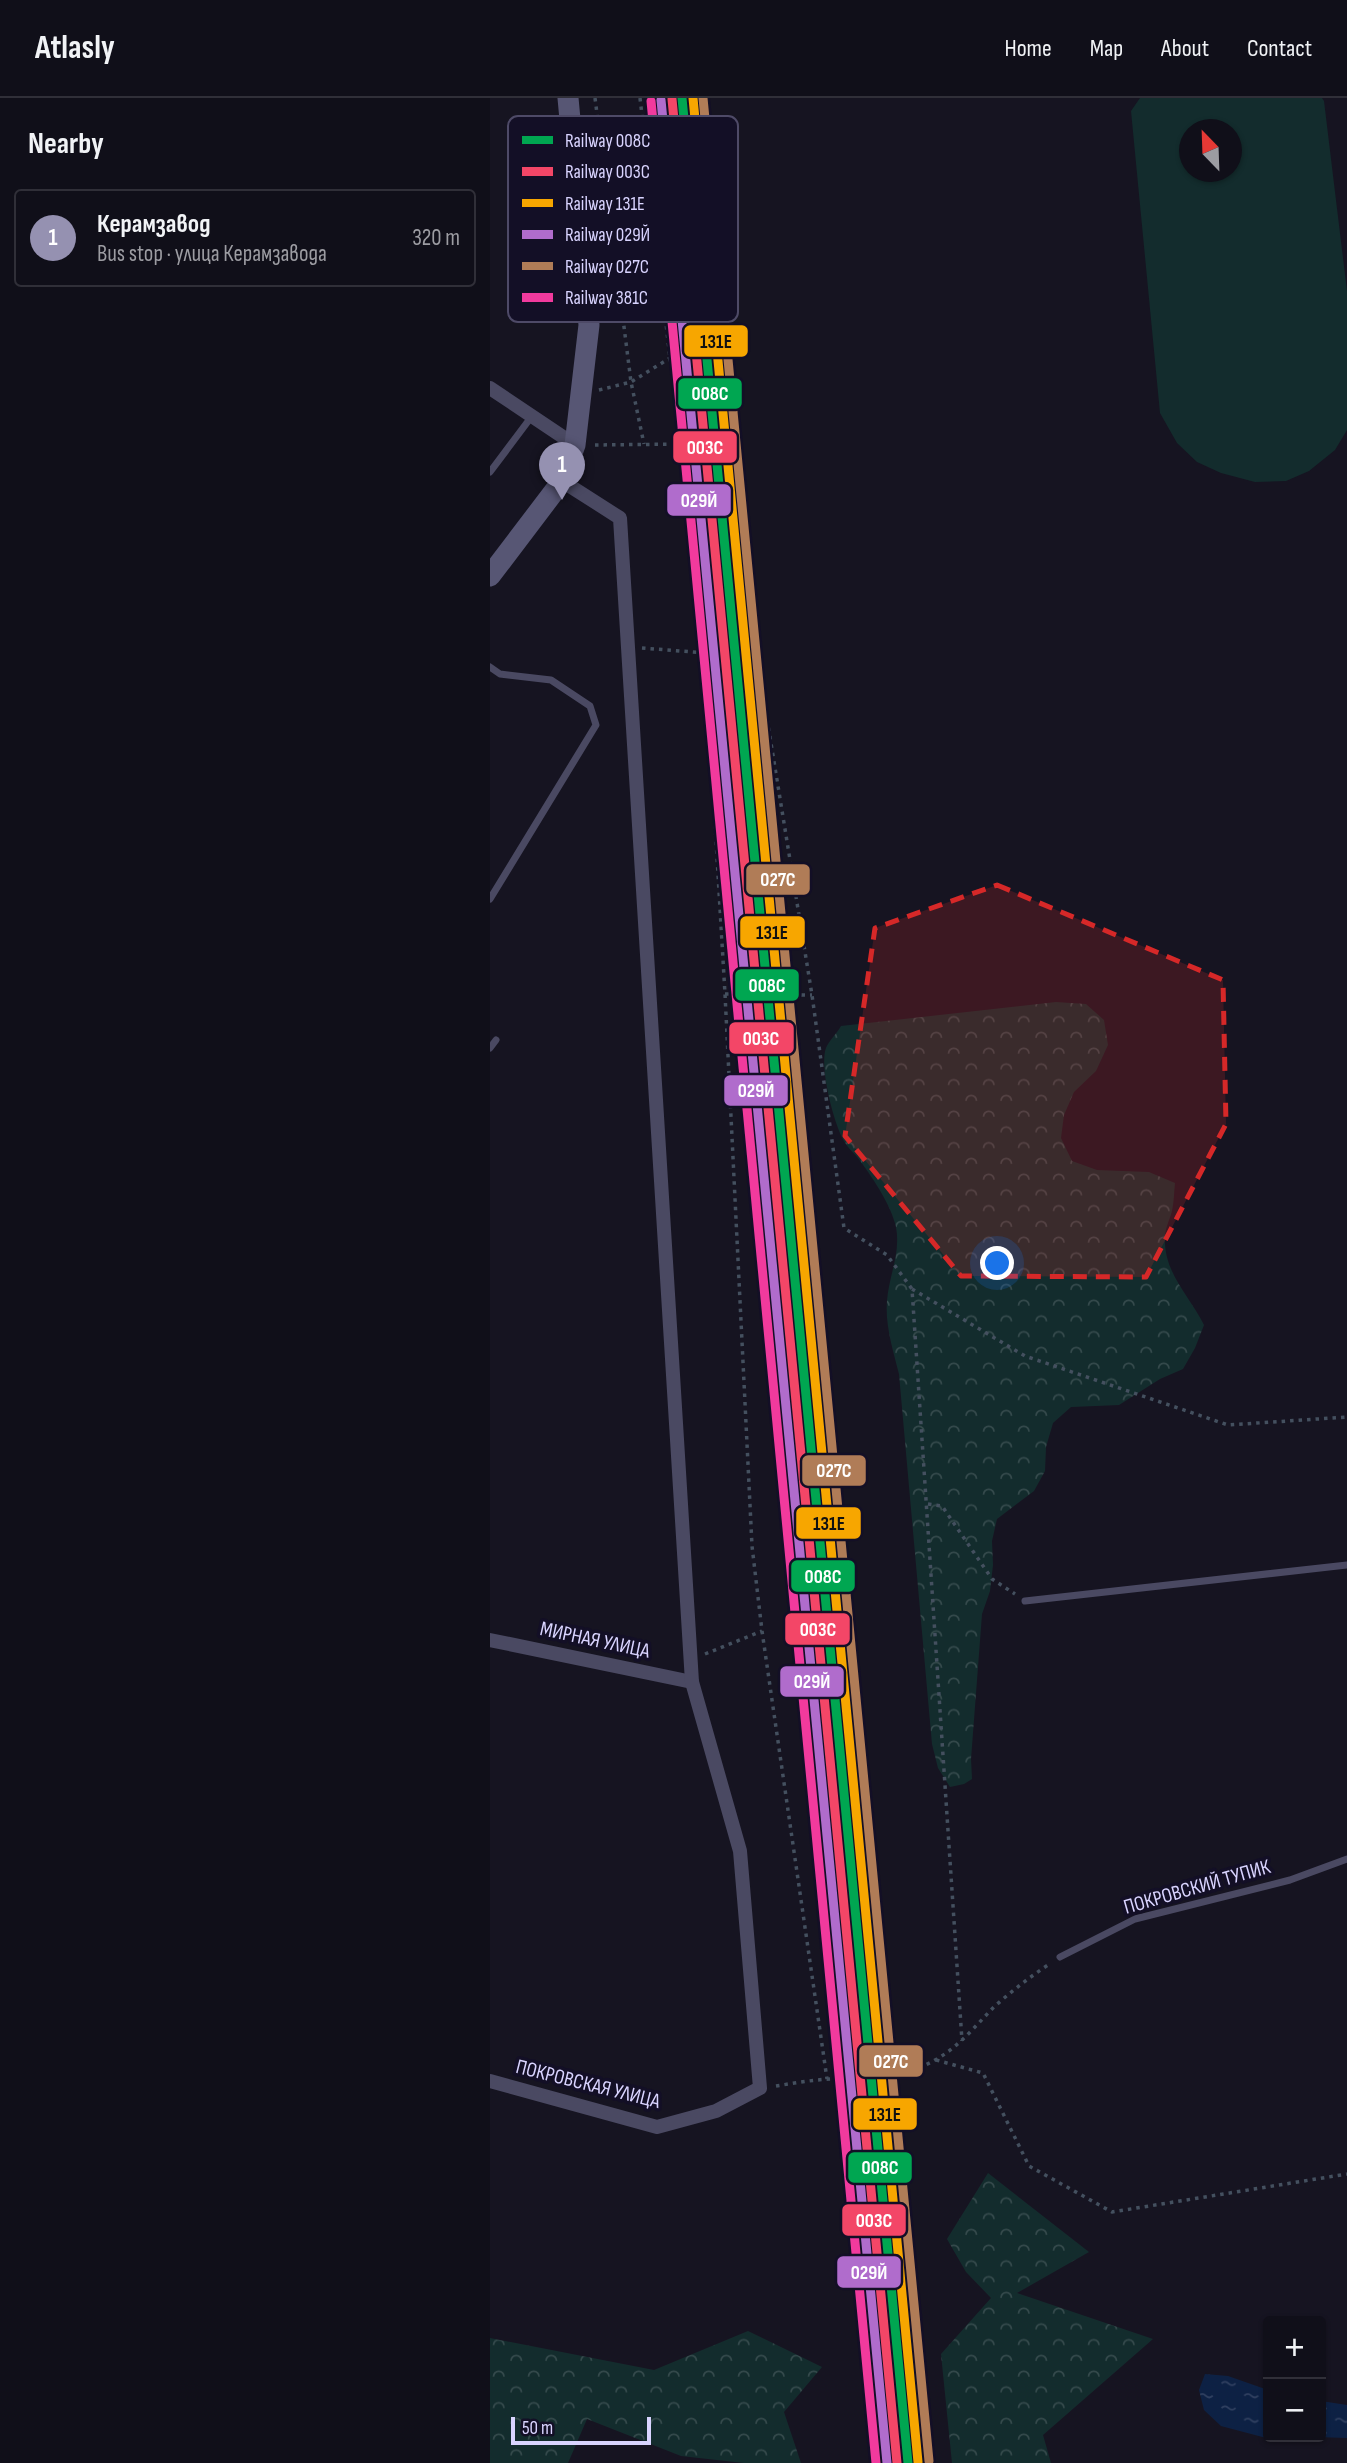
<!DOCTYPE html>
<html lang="en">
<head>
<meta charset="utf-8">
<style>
  body { margin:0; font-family:"Sofia Sans Condensed",sans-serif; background:#191822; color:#f1f3f6 }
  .controls { position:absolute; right:21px; bottom:21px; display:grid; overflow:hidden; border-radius:7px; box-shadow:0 2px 5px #0004 }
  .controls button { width:63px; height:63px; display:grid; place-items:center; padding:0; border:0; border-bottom:2px solid #302f38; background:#100f19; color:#f1f3f6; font:35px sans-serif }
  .compass { position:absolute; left:689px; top:21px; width:63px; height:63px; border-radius:50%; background:#100f19; box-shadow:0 2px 5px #0004; rotate:337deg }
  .scale { position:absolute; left:21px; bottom:18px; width:140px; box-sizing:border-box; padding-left:7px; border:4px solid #d9d4ff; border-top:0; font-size:19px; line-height:24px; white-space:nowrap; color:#d9d4ff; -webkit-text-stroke:5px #130f26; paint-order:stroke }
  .you { position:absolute; left:508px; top:1166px; width:24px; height:24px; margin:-18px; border:5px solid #fff; border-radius:50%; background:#1a73e8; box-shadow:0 0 0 10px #1a73e833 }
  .badge { display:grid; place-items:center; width:46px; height:46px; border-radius:50%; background:#9591b1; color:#fff; font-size:23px; font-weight:700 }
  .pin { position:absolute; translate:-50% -58px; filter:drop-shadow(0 2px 4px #0008) }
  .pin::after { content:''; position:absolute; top:37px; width:24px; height:21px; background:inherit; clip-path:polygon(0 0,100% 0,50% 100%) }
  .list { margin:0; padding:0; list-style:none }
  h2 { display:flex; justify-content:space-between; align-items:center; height:91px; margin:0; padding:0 28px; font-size:30px }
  h2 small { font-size:23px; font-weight:400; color:#9c9ca2 }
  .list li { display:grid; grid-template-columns:46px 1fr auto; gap:21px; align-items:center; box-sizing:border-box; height:98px; margin:0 14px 14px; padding:0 14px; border:2px solid #302f38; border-radius:7px }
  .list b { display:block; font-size:26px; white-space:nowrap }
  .list p { margin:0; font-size:23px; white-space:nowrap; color:#9c9ca2 }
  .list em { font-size:23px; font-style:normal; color:#9c9ca2 }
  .map { position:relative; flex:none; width:857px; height:2365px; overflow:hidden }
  header { display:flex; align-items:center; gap:42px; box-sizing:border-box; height:98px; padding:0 35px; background:#100f19; border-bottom:2px solid #302f38 }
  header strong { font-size:33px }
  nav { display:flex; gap:38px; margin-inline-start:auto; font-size:24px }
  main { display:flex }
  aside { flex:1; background:#100f19 }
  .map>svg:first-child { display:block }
  .forest { fill:url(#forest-crowns) }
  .park { fill:#132c2d; fill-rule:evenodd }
  .water { fill:url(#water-ripples) }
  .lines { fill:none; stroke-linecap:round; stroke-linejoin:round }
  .path { stroke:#44505f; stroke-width:3.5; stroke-dasharray:3.5 5; stroke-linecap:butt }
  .lane { stroke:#4a4962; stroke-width:7 }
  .street { stroke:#4a4962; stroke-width:14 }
  .secondary { stroke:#575674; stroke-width:21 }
  .rail-1-casing { stroke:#130f26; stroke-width:14 }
  .rail-2-casing { stroke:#130f26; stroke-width:14 }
  .rail-3-casing { stroke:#130f26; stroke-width:14 }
  .rail-4-casing { stroke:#130f26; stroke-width:14 }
  .rail-5-casing { stroke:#130f26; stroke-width:14 }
  .rail-6-casing { stroke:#130f26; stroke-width:14 }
  .rail-1 { stroke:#00a651; stroke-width:9 }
  .rail-2 { stroke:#f34667; stroke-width:9 }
  .rail-3 { stroke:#f7a600; stroke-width:9 }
  .rail-4 { stroke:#b06ccc; stroke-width:9 }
  .rail-5 { stroke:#b07c57; stroke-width:9 }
  .rail-6 { stroke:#f13a9d; stroke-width:9 }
  .marked { fill:#d62828; fill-opacity:0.2; stroke:#d62828; stroke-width:5; stroke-dasharray:14 9; stroke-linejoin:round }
  .labels { text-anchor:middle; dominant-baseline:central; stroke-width:7; stroke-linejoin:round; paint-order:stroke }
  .street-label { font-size:21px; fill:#d9d4ff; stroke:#130f26 }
  .key { fill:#130f26; stroke:#4e4a67; stroke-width:2 }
  .key-label { font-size:19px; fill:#d9d4ff }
  .line-badge { stroke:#130f26; stroke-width:2.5 }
  .badge-label { font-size:19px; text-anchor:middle; font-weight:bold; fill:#fff }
  .pale-badge-label { font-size:19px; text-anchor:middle; font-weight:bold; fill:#111 }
</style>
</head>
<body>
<header>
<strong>Atlasly</strong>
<nav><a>Home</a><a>Map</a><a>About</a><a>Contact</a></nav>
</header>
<main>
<aside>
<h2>Nearby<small></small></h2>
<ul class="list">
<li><span class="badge">1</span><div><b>Керамзавод</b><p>Bus stop · улица Керамзавода</p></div><em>320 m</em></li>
</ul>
</aside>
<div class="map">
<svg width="857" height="2365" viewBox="0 0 857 2365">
  <defs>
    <pattern id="forest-crowns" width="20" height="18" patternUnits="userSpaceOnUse" patternTransform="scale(1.75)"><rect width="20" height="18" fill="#132c2d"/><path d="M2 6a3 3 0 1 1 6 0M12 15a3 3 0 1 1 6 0" fill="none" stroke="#354a4c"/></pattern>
    <pattern id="water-ripples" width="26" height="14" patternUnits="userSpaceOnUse" patternTransform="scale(1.75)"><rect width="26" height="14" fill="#0d2144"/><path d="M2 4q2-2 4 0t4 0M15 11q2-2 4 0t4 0" fill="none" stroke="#304060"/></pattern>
  </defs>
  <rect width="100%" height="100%" fill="#161421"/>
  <g class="forest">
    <path d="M566,904L596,906L614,922L618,947L606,973L584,994L574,1017L571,1040L582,1063L607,1072L659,1074L685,1085C684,1094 684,1104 682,1113C680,1121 675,1130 675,1139C673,1174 699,1197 714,1227L705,1250L693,1271L670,1281L629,1307L581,1309L563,1325L556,1349L555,1373L544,1393L507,1421L502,1443L503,1467L500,1493L492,1516L481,1661L482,1681L474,1686L460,1689L448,1670L442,1646L409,1276C403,1252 395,1227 397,1203C399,1177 411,1155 406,1129C401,1107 384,1082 371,1064C366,1056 358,1051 354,1043C344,1026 329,969 336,950C339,943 347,935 351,928Z"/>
    <path d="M498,2075L599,2154L527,2195L663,2241L553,2337L561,2365H462L451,2256L501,2200L476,2174L457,2141Z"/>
    <path d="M258,2233L332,2269L294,2314L311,2365H254L191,2358L97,2321L78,2365H0V2240L164,2272Z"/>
  </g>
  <path class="park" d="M650,0H832L834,3L857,193V332L845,352L819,373L796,383L765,384L731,375L707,364L687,345L670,315L641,13ZM699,32H741V74H699Z"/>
  <g class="water">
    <path d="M715,2276L738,2278L778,2292V2339H799L792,2344L731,2328L714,2312L709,2292Z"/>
    <path d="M831,2303L857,2307V2340L827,2339H831Z"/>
  </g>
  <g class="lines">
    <g class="path">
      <path d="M105,0L141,284L154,346"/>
      <path d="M150,0L180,260L194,346L215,554L235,896L262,1448L272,1533L337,1981"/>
      <path d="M109,292L141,284L180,260"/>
      <path d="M105,347L194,346"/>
      <path d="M152,550L267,559L322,897L354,1130L397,1157L422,1191L472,1943"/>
      <path d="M235,896L322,897"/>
      <path d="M422,1191L535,1258L738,1327L857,1319"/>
      <path d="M438,1406L452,1408L502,1481L525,1496"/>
      <path d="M215,1556L272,1533"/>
      <path d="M446,1962L493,1975L539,2068L622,2114L857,2076"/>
      <path d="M286,1988C304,1985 322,1982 340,1981C377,1979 412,1981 445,1962C469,1949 486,1927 505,1908C523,1892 541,1878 561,1865"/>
    </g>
    <g class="lane">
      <path d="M0,374L42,318"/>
      <path d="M0,569L10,576L61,582L100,608L106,627L0,801"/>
      <path d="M0,950L6,942"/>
      <path d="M535,1503L857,1467"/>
      <path d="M570,1859L645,1821L800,1782L857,1761"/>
    </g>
    <g class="street">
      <path d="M0,290L85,347"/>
      <path d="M0,1542L202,1584"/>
      <path d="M0,1983L167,2029L226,2013L270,1990L250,1753L202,1584L130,420L72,383"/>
    </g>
    <path class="secondary" d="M0,478L72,383L85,347L99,227L78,0"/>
    <g class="rail-1-casing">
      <path id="rail-1" d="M192,0L418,2365"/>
    </g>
    <g class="rail-2-casing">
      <path id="rail-2" d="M182,1L407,2365"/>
    </g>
    <g class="rail-3-casing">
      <path id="rail-3" d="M203,0L428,2364"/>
    </g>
    <g class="rail-4-casing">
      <path id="rail-4" d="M171,2L397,2365"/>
    </g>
    <g class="rail-5-casing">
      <path id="rail-5" d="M213,0L439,2363"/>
    </g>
    <g class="rail-6-casing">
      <path id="rail-6" d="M161,3L386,2365"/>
    </g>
    <use href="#rail-1" class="rail-1"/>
    <use href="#rail-2" class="rail-2"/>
    <use href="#rail-3" class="rail-3"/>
    <use href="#rail-4" class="rail-4"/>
    <use href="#rail-5" class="rail-5"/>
    <use href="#rail-6" class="rail-6"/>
  </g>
  <path class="marked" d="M507,787L733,882L736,1026L656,1179L471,1178L355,1038L385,830Z"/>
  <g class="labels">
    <g class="street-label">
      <text transform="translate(105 1542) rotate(12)">МИРНАЯ УЛИЦА</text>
      <text transform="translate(707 1789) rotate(-16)">ПОКРОВСКИЙ ТУПИК</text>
      <text transform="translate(98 1986) rotate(14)">ПОКРОВСКАЯ УЛИЦА</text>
    </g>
  </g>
  <rect x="18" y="18" width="230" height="206" rx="10" class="key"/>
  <rect x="32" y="38" width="31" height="8" fill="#00a651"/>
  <rect x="32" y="69" width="31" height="9" fill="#f34667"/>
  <rect x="32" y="101" width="31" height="8" fill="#f7a600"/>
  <rect x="32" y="132" width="31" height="9" fill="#b06ccc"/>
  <rect x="32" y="164" width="31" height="8" fill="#b07c57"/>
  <rect x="32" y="195" width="31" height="9" fill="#f13a9d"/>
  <g class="key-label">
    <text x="75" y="49">Railway 008С</text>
    <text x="75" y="80">Railway 003С</text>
    <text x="75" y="112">Railway 131Е</text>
    <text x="75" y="143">Railway 029Й</text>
    <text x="75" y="175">Railway 027С</text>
    <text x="75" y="206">Railway 381С</text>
  </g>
  <g class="line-badge">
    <rect x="193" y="226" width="66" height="34" rx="7" fill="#f7a600"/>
    <rect x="187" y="279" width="66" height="33" rx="7" fill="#00a651"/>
    <rect x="182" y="332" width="66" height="34" rx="7" fill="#f34667"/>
    <rect x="176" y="385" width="66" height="34" rx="7" fill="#b06ccc"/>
    <rect x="255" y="765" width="66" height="33" rx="7" fill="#b07c57"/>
    <rect x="249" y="817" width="67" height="34" rx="7" fill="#f7a600"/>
    <rect x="244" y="870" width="66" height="34" rx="7" fill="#00a651"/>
    <rect x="238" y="923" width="67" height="34" rx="7" fill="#f34667"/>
    <rect x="233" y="976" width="66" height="33" rx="7" fill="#b06ccc"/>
    <rect x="311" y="1356" width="66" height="33" rx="7" fill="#b07c57"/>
    <rect x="305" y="1408" width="67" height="34" rx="7" fill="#f7a600"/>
    <rect x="300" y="1461" width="66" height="34" rx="7" fill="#00a651"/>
    <rect x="294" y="1514" width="67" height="34" rx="7" fill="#f34667"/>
    <rect x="289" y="1567" width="66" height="33" rx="7" fill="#b06ccc"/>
    <rect x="368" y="1946" width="66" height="34" rx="7" fill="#b07c57"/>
    <rect x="362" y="1999" width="66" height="34" rx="7" fill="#f7a600"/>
    <rect x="357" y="2053" width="66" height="33" rx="7" fill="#00a651"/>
    <rect x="351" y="2105" width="66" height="34" rx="7" fill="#f34667"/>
    <rect x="346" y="2157" width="66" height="34" rx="7" fill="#b06ccc"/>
  </g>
  <g class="badge-label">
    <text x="220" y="302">008С</text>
    <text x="215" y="356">003С</text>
    <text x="209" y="409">029Й</text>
    <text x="288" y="788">027С</text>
    <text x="277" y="894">008С</text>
    <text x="271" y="947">003С</text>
    <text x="266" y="999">029Й</text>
    <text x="344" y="1379">027С</text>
    <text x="333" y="1485">008С</text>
    <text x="328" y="1538">003С</text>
    <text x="322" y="1590">029Й</text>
    <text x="401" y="1970">027С</text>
    <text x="390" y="2076">008С</text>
    <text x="384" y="2129">003С</text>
    <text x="379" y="2181">029Й</text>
  </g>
  <g class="pale-badge-label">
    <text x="226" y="250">131Е</text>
    <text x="282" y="841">131Е</text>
    <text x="339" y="1432">131Е</text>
    <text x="395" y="2023">131Е</text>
  </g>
</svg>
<div class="controls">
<button>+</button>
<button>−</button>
</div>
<svg class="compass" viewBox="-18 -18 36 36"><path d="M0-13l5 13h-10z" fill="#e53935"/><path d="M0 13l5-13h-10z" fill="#9c9ca2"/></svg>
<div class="scale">50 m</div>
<div class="you"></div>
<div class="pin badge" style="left:72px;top:402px">1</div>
</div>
</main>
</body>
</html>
